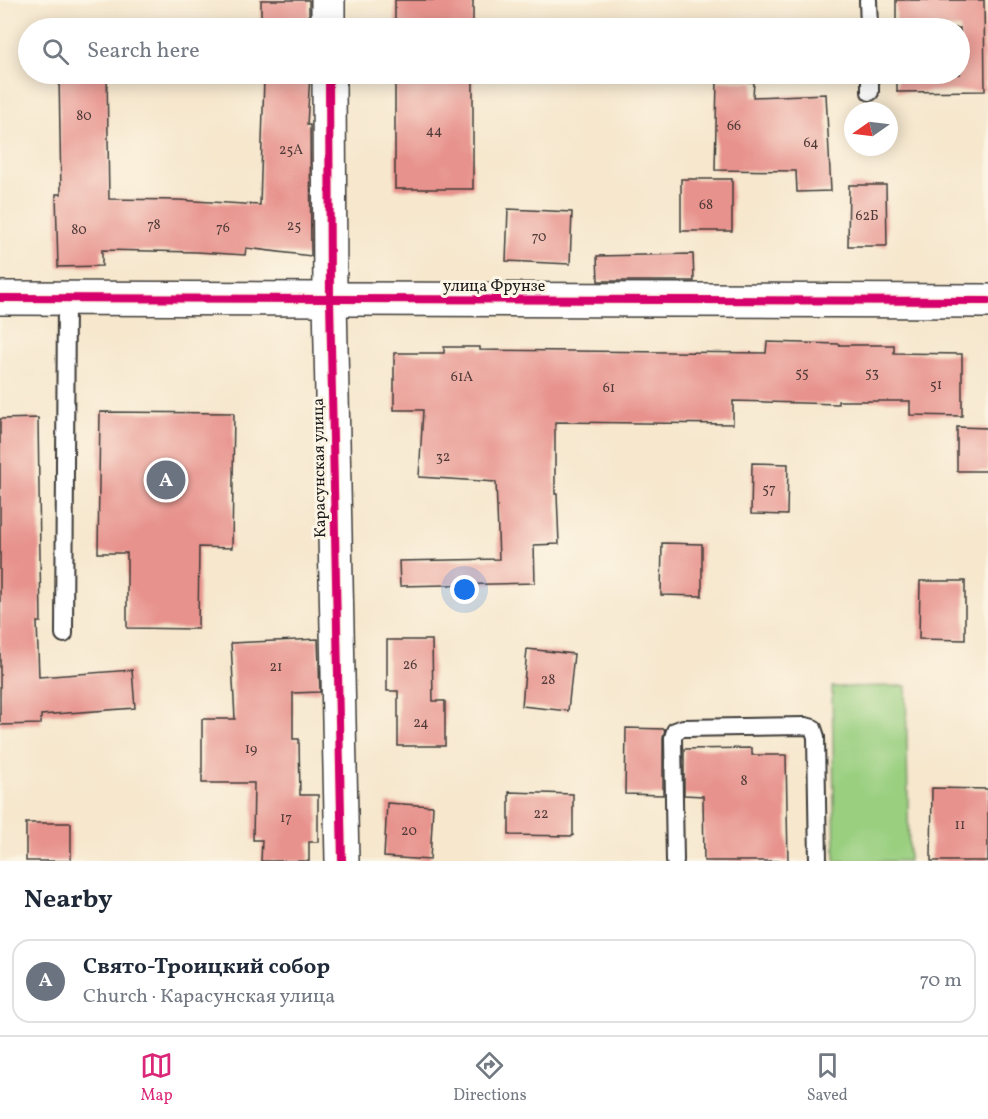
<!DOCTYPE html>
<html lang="en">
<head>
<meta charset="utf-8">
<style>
  body { margin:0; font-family:Vollkorn,serif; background:#f2f2f3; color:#1f2937 }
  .compass { position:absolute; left:844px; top:102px; width:54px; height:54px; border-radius:50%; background:#fff; box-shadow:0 3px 15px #0003; rotate:256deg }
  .you { position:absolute; left:465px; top:590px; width:21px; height:21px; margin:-15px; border:4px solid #fff; border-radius:50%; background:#1a73e8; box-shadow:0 0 0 9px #1a73e833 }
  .badge { display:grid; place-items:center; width:39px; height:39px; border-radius:50%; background:#db2777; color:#fff; font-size:20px; font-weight:700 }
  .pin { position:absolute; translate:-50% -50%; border:3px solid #fff; box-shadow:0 2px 6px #0006 }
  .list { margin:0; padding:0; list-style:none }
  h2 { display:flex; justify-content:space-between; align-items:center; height:78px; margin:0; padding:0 24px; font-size:26px }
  h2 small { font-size:20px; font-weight:400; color:#747a83 }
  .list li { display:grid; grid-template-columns:39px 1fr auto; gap:18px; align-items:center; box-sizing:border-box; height:84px; margin:0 12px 12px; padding:0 12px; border:2px solid #e0e1e3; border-radius:18px }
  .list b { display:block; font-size:22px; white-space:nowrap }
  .list p { margin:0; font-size:20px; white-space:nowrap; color:#747a83 }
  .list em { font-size:20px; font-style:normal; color:#747a83 }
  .icon { flex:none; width:33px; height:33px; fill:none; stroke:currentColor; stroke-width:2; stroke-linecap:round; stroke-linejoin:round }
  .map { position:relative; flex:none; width:988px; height:861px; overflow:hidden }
  .search { position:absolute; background:#fff; box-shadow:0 3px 15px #0003; left:18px; right:18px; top:18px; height:66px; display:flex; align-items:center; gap:15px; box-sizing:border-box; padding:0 21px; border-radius:33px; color:#747a83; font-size:22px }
  .sheet { height:174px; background:#fff }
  nav { display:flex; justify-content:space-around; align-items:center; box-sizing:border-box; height:84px; border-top:2px solid #e0e1e3; background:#fff; font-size:16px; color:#747a83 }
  nav a { display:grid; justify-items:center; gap:3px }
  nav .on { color:#db2777 }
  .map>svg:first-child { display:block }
  .green { fill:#9acf80; stroke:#5b764e; stroke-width:1.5 }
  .building { fill:#e7928c }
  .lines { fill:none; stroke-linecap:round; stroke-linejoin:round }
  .service-casing { stroke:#3d3a37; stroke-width:20 }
  .tertiary-casing { stroke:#3d3a37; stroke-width:36 }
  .service { stroke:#fff; stroke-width:16 }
  .tertiary { stroke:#fff; stroke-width:33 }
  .cycleway-casing { stroke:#fcf5e5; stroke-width:11 }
  .cycleway { stroke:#d6006c; stroke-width:8 }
  .labels { text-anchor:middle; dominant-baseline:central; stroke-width:6; stroke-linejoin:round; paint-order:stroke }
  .number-label { font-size:14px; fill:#4f3a38 }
  .street-label { font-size:16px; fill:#1c1c1c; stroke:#fcf5e5 }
</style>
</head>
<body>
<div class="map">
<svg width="988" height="861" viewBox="0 0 988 861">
  <rect width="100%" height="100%" fill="#fcf5e5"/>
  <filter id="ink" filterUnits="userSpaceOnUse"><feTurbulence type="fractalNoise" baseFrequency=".0167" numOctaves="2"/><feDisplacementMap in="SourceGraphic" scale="12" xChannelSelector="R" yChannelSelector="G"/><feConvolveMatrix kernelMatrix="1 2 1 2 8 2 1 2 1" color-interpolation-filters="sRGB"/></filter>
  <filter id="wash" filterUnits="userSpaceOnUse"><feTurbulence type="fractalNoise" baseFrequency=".008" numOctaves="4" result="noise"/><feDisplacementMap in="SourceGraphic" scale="24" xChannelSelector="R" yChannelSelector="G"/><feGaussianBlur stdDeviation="1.35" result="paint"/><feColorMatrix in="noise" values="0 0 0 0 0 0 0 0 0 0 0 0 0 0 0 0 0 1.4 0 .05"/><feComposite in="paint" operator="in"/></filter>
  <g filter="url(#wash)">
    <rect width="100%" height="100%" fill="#f6e7cd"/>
    <path class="green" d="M906,686L909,861H835L832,687Z"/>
    <g id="blocks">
      <g class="building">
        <path d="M261,0H309V28H259L261,26Z"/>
        <rect x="395" y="0" width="78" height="28"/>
        <path d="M896,0H984L985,91L897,92V74H960V28H896Z"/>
        <path d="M59,74H107L109,199L178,200L260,205L264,79L256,78V74H310L307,125H310L311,256L246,248L245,255L197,252L102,250V266L58,267L56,194H61Z"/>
        <rect x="395" y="74" width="78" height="115"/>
        <path d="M717,81L754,82L753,97L826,94L831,191L797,192L796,171L715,170Z"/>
        <rect x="681" y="179" width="51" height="52"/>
        <path d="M849,185H886L887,246H848Z"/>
        <path d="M508,209L572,212L570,264L506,261Z"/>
        <path d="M693,254L694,281H598L597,256Z"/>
        <path d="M767,342L839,344V345H894V353L962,354V416L910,415V401H838V404L733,401V424L555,422V494H557L559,544L534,545L535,583L400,586L399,561L499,559L496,482L419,477L423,410H394V353H444V347H480V350L766,353Z"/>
        <path d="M100,412L234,413L232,548L199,547L198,629L127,628V553H98Z"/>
        <path d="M38,418L41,622H37L39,677L132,670L135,708L41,715V724L0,725V419Z"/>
        <path d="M957,427L988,428V471H957Z"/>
        <path d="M752,463L788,464L787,515L751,514Z"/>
        <path d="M662,543L702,544V596L661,595Z"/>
        <path d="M920,581H965V640L919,639Z"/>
        <path d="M318,639L320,692L293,693V739H299L300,795H318V842H309V861H261L262,840H253L254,783H202V719H235L231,643Z"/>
        <path d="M387,640H432L433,701H445V746H398V691H387Z"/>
        <path d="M527,649L574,654L568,711L522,706Z"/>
        <path d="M626,728L665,729L663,738V795L625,794Z"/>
        <path d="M752,748V755H786L788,861H704L703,796L684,795V749Z"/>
        <path d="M932,788L988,789V861H931Z"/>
        <path d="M509,792L573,794V836L509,835Z"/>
        <path d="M387,803L433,806L430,860L384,857Z"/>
        <rect x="26" y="823" width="45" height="38"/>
      </g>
    </g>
  </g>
  <g filter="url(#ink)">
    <use href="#blocks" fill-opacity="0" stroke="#3d3a37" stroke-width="1.5"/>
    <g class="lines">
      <g class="service-casing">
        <g id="service">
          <path d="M868,0L869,28"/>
          <path d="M870,74V92"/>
          <path d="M64,634L66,298"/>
          <path d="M675,861L673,738L675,731L683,728L806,726L813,728L816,737L818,861"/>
        </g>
      </g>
      <g class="tertiary-casing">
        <g id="tertiary">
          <path d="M328,0V28"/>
          <path d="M329,74L330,300L342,861"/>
          <path d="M0,298L988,301"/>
        </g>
      </g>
      <use href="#service" class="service"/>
      <use href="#tertiary" class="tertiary"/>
      <g class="cycleway-casing">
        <g id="cycleway">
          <path d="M329,74L330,300L342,861"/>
          <path d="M0,298L988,301"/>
        </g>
      </g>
      <use href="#cycleway" class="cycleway"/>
    </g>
  </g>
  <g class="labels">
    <g class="number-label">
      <text x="84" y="116">80</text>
      <text x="734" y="126">66</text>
      <text x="434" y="131">44</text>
      <text x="811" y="143">64</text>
      <text x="291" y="150">25А</text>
      <text x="706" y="205">68</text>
      <text x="867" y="216">62Б</text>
      <text x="154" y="225">78</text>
      <text x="294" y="226">25</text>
      <text x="223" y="228">76</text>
      <text x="79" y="230">80</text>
      <text x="539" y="237">70</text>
      <text x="802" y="373">55</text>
      <text x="872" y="373">53</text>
      <text x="462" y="377">61А</text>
      <text x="936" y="385">51</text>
      <text x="609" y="388">61</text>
      <text x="443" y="457">32</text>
      <text x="769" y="489">57</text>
      <text x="410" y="665">26</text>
      <text x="276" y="667">21</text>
      <text x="548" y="680">28</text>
      <text x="421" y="723">24</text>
      <text x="251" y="749">19</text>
      <text x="744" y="781">8</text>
      <text x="541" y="814">22</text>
      <text x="286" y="818">17</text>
      <text x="960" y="825">11</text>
      <text x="409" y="831">20</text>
    </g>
    <g class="street-label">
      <text x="494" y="287">улица Фрунзе</text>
      <text transform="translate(320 468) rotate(-91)">Карасунская улица</text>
    </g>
  </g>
</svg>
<svg class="compass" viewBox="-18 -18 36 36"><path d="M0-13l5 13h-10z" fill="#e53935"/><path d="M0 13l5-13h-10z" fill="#747a83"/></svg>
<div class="you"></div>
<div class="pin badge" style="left:166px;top:480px;background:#6b7280">A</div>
<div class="search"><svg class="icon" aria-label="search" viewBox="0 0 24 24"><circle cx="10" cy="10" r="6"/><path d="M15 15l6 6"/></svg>Search here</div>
</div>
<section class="sheet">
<h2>Nearby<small></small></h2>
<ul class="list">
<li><span class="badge" style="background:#6b7280">A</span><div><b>Свято-Троицкий собор</b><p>Church · Карасунская улица</p></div><em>70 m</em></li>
</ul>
</section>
<nav>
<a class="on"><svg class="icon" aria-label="map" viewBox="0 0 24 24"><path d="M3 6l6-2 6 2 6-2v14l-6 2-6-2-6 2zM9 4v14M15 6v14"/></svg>Map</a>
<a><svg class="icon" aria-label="directions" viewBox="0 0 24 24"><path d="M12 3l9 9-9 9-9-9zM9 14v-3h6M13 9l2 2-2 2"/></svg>Directions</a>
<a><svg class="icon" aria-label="saved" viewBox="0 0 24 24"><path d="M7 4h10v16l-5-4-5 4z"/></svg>Saved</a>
</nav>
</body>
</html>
